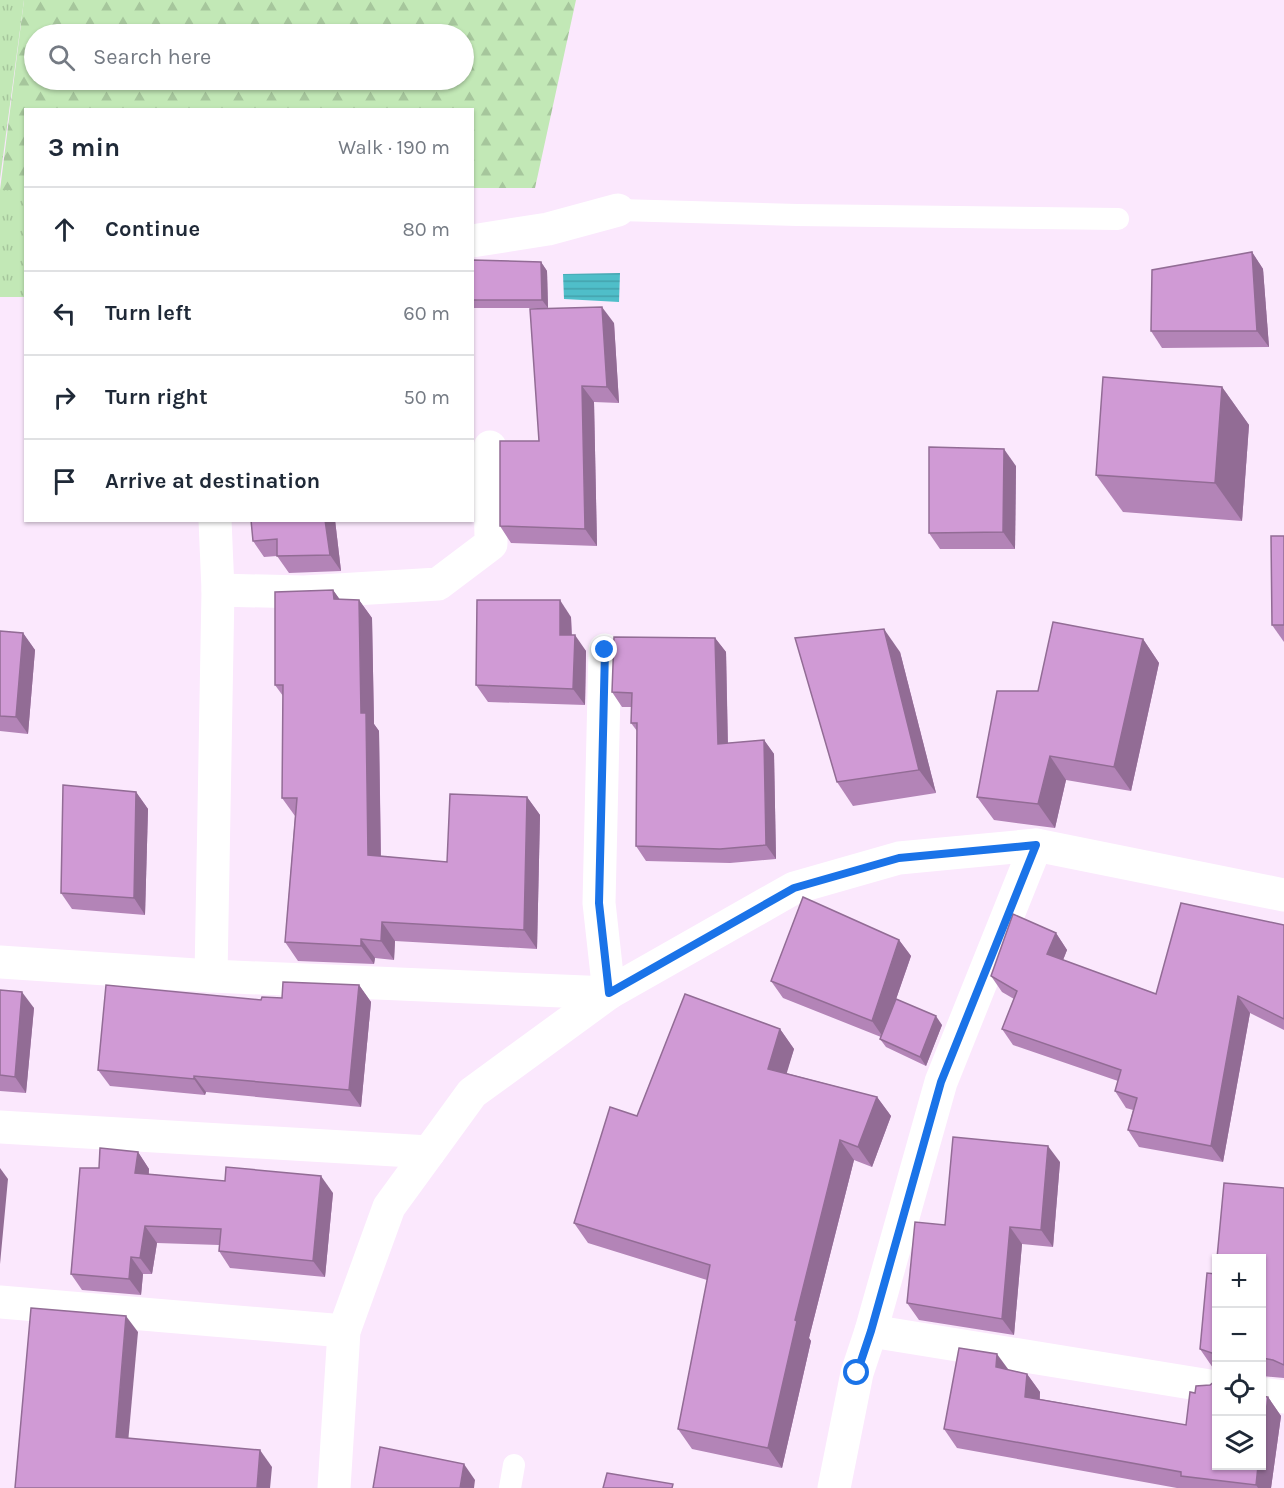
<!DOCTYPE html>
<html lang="en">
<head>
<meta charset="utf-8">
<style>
  body { margin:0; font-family:Karla,sans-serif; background:#f6f6f7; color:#1f2937 }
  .controls { position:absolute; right:18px; bottom:18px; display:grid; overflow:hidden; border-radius:0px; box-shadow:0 2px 4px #0004 }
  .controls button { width:54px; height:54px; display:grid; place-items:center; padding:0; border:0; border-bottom:2px solid #e0e1e3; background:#fff; color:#1f2937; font:30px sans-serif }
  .stop { position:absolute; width:18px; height:18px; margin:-14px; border:4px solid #1a73e8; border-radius:50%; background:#fff }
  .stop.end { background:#1a73e8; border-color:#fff; box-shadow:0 2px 6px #0008 }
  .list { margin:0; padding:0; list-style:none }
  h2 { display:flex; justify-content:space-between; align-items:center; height:78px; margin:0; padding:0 24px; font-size:26px }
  h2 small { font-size:20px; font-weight:400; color:#747a83 }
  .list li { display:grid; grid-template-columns:39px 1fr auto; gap:18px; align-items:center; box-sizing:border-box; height:84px; padding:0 24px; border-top:2px solid #e0e1e3 }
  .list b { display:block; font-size:22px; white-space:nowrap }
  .list em { font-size:20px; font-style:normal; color:#747a83 }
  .icon { flex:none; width:33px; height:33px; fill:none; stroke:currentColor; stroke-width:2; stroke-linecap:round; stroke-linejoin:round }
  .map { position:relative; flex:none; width:1284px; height:1488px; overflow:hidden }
  .search { position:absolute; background:#fff; box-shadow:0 2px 4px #0004; left:24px; top:24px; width:450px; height:66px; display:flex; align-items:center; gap:15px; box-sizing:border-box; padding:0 21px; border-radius:33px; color:#747a83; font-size:22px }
  .panel { position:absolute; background:#fff; box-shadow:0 2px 4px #0004; left:24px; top:108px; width:450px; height:414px; border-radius:0px }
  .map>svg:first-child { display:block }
  .grass { fill:url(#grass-tufts) }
  .forest { fill:url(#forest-firs); fill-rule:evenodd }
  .water { fill:url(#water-rules) }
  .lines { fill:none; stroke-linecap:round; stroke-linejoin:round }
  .service { stroke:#fff; stroke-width:22 }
  .minor { stroke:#fff; stroke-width:33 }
  .wall { fill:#b384b7 }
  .shaded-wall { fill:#926c95 }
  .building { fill:#d09ad5; stroke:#926c95; stroke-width:1.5 }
  .route { stroke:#1a73e8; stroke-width:8 }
</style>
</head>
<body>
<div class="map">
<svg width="1284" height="1488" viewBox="0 0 1284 1488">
  <defs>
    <pattern id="grass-tufts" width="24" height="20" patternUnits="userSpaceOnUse" patternTransform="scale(1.5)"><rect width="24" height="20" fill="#c2e8b6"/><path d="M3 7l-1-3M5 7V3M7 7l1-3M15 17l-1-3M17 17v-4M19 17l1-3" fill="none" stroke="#a6c69c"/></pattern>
    <pattern id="forest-firs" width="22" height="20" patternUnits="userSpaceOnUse" patternTransform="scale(1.5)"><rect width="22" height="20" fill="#c2e8b6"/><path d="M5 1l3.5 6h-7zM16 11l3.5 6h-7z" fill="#a6c69c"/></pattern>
    <pattern id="water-rules" width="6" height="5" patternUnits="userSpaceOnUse" patternTransform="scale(1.5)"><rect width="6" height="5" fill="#4fbec9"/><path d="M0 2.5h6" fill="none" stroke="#44a2ac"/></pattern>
  </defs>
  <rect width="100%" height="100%" fill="#fbe8fd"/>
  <g class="grass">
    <path d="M0,0H24L0,179Z"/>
    <rect x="0" y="190" width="25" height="107"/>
  </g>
  <path class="forest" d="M24,0H576L535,188H473L472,110H26L25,190H0ZM34,34H464V80H34Z"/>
  <path class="water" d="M620,273L619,302L564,299L563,274Z"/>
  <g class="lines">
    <g class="service">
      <path d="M618,210L797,215L1118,219"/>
      <path d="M510,1488L514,1465"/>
    </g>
    <g class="minor">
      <path d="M472,241L548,229L618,210"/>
      <path d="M215,520L218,590"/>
      <path d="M0,962L211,976L609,993L599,903L605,650"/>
      <path d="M211,976L218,590L304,592L438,584L491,544L490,447"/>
      <path d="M0,1127L429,1152"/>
      <path d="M0,1302L344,1331"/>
      <path d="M871,1331L1216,1387"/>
      <path d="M1262,1394L1284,1397"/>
      <path d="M334,1488L344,1331L389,1207L472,1093L609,993L794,888L899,858L1036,845"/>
      <path d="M834,1488L857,1373L871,1331L941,1082L1036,845L1284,895"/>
    </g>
  </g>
  <g class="wall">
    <path d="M1252,252L1263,269L1269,347L1162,348L1151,331Z"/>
    <path d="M472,260L541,262L547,271L548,308H472Z"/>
    <path d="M614,323L619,403L594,402L597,546L511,543L500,526L539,441Z"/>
    <path d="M1222,387L1249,425L1242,521L1123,512L1096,475Z"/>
    <path d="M1016,466L1015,549H940L929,533Z"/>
    <path d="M251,520H335L341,571L289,573L277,556L264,557L253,541Z"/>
    <path d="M1284,536V642L1272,625Z"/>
    <path d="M333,590L340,600H359L372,618L374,724L379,731L381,856L447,862L527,797L540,815L537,949L395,941L394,960L375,958L374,964L298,961L285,942L295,816L282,798L283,696L275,685Z"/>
    <path d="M571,617L572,635L586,651L585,705L488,702L476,685Z"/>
    <path d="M0,631L23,633L35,650L28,734L0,731Z"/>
    <path d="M715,638L726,652L728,743L764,740L774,754L776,859L730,863L646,861L636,846L637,731L631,723V707H622L612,692Z"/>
    <path d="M1143,639L1159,663L1131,791L1066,780L1055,828L994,820L977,797L1038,691Z"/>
    <path d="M900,652L936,793L853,806L837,782Z"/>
    <path d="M136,792L148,809L145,915L72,909L61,893Z"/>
    <path d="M1284,925V1030L1250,1013L1223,1162L1139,1147L1128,1130L1133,1110L1126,1108L1115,1091L1118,1081L1013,1045L1002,1029L1014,999L1002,992L991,976L1056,933L1067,950L1063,960L1156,994Z"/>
    <path d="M899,940L911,956L896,999L942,1025L926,1066L886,1047L880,1039L881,1037L783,998L771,981Z"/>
    <path d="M359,985L371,1002L361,1107L206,1092L205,1095L110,1086L98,1070L261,1000L282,998Z"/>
    <path d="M0,990L34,1008L26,1093L0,1091Z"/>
    <path d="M780,1029L794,1049L786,1073L877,1097L891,1116L872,1167L854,1160L809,1338L811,1341L782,1468L692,1449L678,1429L707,1280L588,1243L574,1223L637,1116Z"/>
    <path d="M138,1152L149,1169V1174L333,1193L325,1277L230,1268L219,1251V1245L157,1243L152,1274H143L141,1295L82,1290L71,1274L99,1168Z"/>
    <path d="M1060,1162L1053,1247L1022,1244L1014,1335L919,1320L907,1303L945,1225Z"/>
    <path d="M1284,1188V1378L1262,1376V1258Z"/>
    <path d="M1216,1264V1369L1213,1368L1200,1349L1216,1274Z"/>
    <path d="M1009,1370L1027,1374L1040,1392V1399L1186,1425L1195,1393L1210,1385L1216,1466L1268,1397L1281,1416L1271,1488H1177L957,1448L944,1429Z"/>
  </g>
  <g class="shaded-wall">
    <path d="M1252,252L1263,269L1269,347L1257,331Z"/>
    <path d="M541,262L547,271L548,308L542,300Z"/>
    <path d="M602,307L614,323L619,403L607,387Z"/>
    <path d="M582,386L594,402L597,546L585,529Z"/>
    <path d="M1222,387L1249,425L1242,521L1215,483Z"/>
    <path d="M1004,449L1016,466L1015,549L1003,532Z"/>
    <path d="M325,520H335L341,571L330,555Z"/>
    <path d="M333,590L346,608L334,599Z"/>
    <path d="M359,600L372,618L374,724L379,731L381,874L368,855L361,713Z"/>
    <path d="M560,600L571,617L572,651L560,635Z"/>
    <path d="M884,629L900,652L936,793L919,770Z"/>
    <path d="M23,633L35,650L28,734L16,717Z"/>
    <path d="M575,635L586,651L585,705L573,689Z"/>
    <path d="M715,638L726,652L728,758L718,744Z"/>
    <path d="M1143,639L1159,663L1131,791L1114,767Z"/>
    <path d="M764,740L774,754L776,859L766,845Z"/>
    <path d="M1050,756L1066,780L1055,828L1038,804Z"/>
    <path d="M136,792L148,809L145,915L134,898Z"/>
    <path d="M527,797L540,815L537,949L524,930Z"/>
    <path d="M382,922L395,941L394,960L381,941Z"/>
    <path d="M1056,933L1067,950L1059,970L1047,954Z"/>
    <path d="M361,939L375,958L374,964L361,946Z"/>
    <path d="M899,940L911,956L883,1037L872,1021Z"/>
    <path d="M359,985L371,1002L361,1107L349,1090Z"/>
    <path d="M22,992L34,1008L26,1093L15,1077Z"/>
    <path d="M1238,996L1250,1013L1223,1162L1211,1146Z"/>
    <path d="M936,1016L942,1025L926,1066L920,1057Z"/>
    <path d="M780,1029L794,1049L782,1089L768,1069Z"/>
    <path d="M194,1076L206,1092L205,1095L194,1079Z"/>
    <path d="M877,1097L891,1116L872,1167L858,1147Z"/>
    <path d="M840,1140L854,1160L809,1338L811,1341L782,1468L768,1448L795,1320Z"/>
    <path d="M1048,1146L1060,1162L1053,1247L1041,1230Z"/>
    <path d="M138,1152L149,1169L147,1190L135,1173Z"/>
    <path d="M0,1168L8,1179L0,1264Z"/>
    <path d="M321,1176L333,1193L325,1277L313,1261Z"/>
    <path d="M145,1226L157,1243L152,1274L140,1258Z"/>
    <path d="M1010,1227L1022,1244L1014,1335L1002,1319Z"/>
    <path d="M131,1257L143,1274L141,1295L129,1279Z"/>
    <path d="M126,1316L138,1332L127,1454L116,1437Z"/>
    <path d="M997,1354L1011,1373L996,1367Z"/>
    <path d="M1027,1374L1040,1392L1038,1416L1025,1397Z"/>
    <path d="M1268,1397L1281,1416L1271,1488H1258L1256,1485L1258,1466H1262V1442Z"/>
    <path d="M260,1450L272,1467L270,1488H257Z"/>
    <path d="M464,1464L475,1480L474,1488H460Z"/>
  </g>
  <g class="building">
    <path d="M1252,252L1257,331H1151L1152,270Z"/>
    <path d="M472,260L541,262L542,300H472Z"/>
    <path d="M602,307L607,387L582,386L585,529L500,526V441H539L530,309Z"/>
    <path d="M1103,377L1222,387L1215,483L1096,475Z"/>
    <path d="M929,447L1004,449L1003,532L929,533Z"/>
    <path d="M251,520H325L330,555L277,556V539L253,541Z"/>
    <path d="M1271,536H1284V625H1272Z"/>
    <path d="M333,590L334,599L359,600L361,713H366L368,855L447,862L450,794L527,797L524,930L382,922L381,941L361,939V946L285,942L297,798H282L283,685H275V592Z"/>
    <path d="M477,600H560V635H575L573,689L476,685Z"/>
    <path d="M1053,622L1143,639L1114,767L1050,756L1038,804L977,797L997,691H1038Z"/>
    <path d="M884,629L919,770L837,782L795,638Z"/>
    <path d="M0,631L23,633L16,717L0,716Z"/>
    <path d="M614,637L715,638L718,744L764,740L766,845L720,849L636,846L637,723H631L632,693L612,692Z"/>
    <path d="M63,785L136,792L134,898L61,893Z"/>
    <path d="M803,897L899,940L872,1021L771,981Z"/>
    <path d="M1181,903L1284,925V1019L1238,996L1211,1146L1128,1130L1137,1098L1115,1091L1121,1070L1002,1029L1017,991L991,976L1013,914L1056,933L1047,954L1156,994Z"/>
    <path d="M283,982L359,985L349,1090L194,1076V1079L98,1070L106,985L261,1000L262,997L282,998Z"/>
    <path d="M0,990L22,992L15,1077L0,1075Z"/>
    <path d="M685,994L780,1029L768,1069L877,1097L858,1147L840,1140L795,1320L797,1321L768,1448L678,1429L710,1265L574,1223L610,1107L637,1116Z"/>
    <path d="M896,999L936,1016L920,1057L880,1039Z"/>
    <path d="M953,1137L1048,1146L1041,1230L1010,1227L1002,1319L907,1303L915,1222L945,1225Z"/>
    <path d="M100,1148L138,1152L135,1173L225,1181L226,1167L321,1176L313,1261L219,1251L221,1229L145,1226L140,1258L131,1257L129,1279L71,1274L80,1168H99Z"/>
    <path d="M1224,1183L1284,1188V1365L1273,1360L1262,1358V1258H1217Z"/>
    <path d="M1216,1264V1356L1215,1354L1200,1349L1207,1273L1216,1274Z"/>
    <path d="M31,1308L126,1316L116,1437L260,1450L257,1488H15Z"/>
    <path d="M959,1348L997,1354L996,1367L1027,1374L1025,1397L1186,1425L1190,1392L1195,1393L1196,1386L1210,1385L1216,1380V1466H1258L1256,1485L1181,1476V1472L944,1429Z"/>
    <path d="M1262,1396L1268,1397L1262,1442Z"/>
    <path d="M380,1447L464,1464L460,1488H373Z"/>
    <path d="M607,1473L673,1484L672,1488H603Z"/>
  </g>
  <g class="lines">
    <path class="route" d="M605,650L599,903L609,993L794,888L899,858L1036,845L941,1082L871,1331L857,1373"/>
  </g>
</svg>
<div class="controls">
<button>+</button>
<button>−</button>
<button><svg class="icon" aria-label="locate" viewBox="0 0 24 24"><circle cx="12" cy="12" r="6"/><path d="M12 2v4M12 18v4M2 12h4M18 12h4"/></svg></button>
<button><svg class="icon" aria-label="layers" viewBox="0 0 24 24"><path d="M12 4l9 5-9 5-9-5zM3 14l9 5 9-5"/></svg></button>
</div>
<div class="stop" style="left:857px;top:1373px"></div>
<div class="stop end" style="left:605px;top:650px"></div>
<div class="search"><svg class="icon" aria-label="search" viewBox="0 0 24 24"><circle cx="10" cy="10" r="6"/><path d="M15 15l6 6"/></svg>Search here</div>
<section class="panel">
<h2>3 min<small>Walk · 190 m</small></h2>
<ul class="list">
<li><svg class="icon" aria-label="ahead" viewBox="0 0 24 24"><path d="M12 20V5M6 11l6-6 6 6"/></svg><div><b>Continue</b></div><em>80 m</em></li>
<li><svg class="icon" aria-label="left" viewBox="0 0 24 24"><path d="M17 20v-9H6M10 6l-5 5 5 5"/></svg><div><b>Turn left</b></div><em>60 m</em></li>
<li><svg class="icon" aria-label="right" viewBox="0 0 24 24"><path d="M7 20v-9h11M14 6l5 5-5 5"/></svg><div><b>Turn right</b></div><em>50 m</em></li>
<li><svg class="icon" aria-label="arrive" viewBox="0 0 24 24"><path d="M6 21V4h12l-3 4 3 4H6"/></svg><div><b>Arrive at destination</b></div></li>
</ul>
</section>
</div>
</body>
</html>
